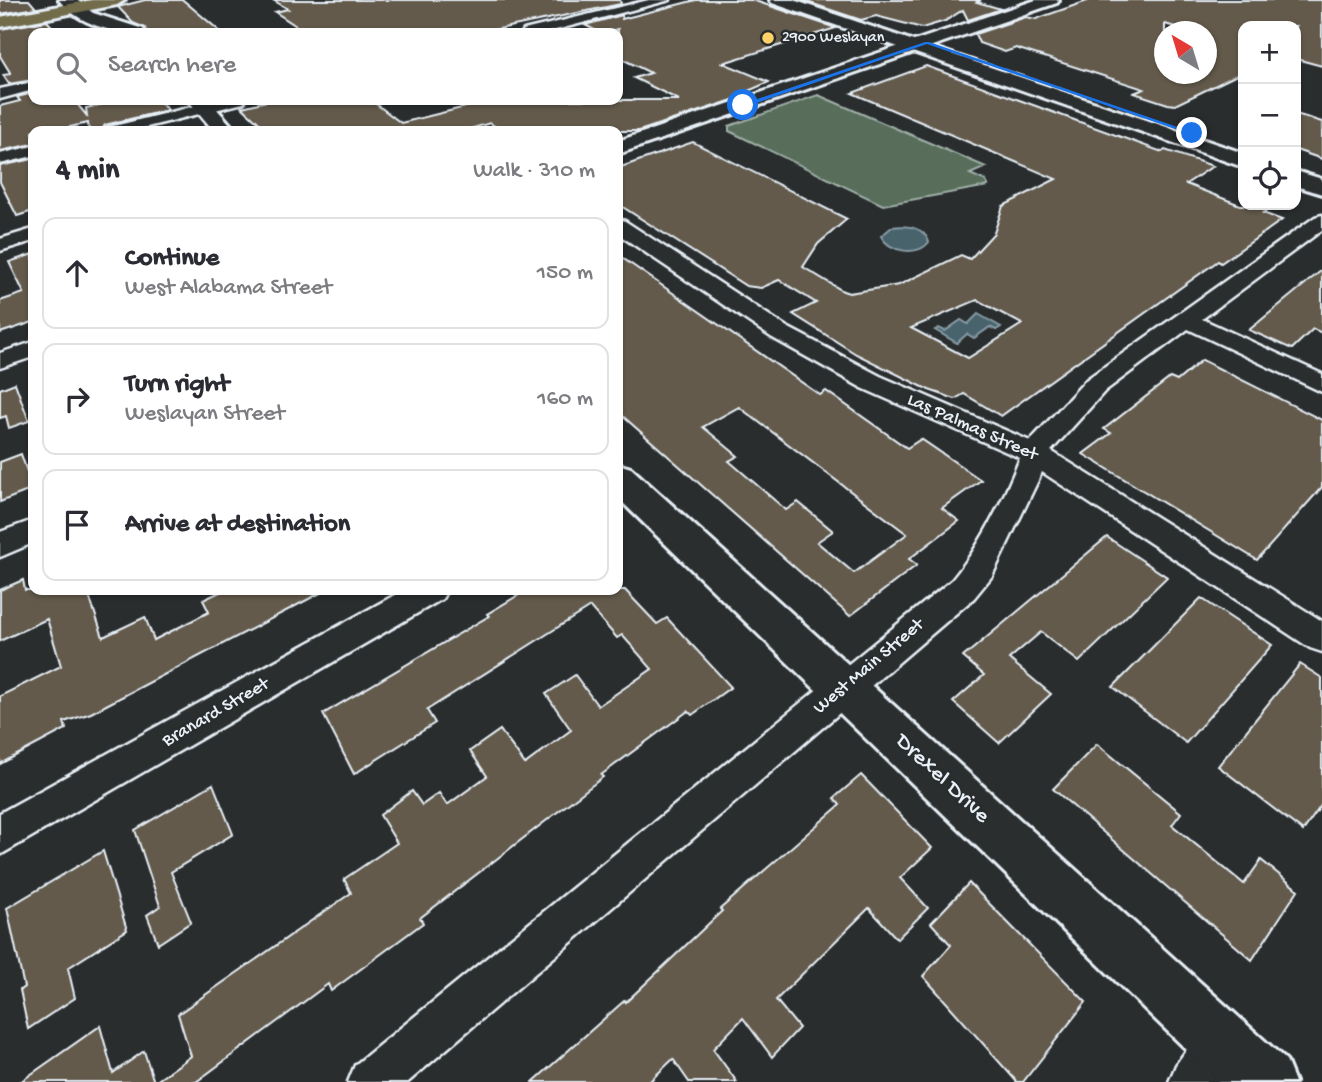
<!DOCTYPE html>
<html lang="en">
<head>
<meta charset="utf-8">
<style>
  body { margin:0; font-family:"Gochi Hand",sans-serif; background:#f2f2f3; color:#2b2b33 }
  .controls { position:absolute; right:21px; top:21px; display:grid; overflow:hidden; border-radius:14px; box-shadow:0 2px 5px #0004 }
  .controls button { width:63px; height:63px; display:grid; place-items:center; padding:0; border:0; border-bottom:2px solid #e1e1e2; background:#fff; color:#2b2b33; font:35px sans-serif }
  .compass { position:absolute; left:1154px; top:21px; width:63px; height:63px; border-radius:50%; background:#fff; box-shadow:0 2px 5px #0004; rotate:322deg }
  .stop { position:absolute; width:21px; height:21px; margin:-16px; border:5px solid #1a73e8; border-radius:50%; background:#fff }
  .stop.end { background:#1a73e8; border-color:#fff; box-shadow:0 2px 7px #0008 }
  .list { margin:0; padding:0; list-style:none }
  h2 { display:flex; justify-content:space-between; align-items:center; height:91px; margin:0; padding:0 28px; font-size:30px }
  h2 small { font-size:23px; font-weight:400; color:#7c7c81 }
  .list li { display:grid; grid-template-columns:46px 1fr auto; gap:21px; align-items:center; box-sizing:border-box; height:112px; margin:0 14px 14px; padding:0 14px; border:2px solid #e1e1e2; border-radius:14px }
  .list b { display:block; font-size:26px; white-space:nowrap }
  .list p { margin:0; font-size:23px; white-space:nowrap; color:#7c7c81 }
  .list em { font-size:23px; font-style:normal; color:#7c7c81 }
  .icon { flex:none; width:38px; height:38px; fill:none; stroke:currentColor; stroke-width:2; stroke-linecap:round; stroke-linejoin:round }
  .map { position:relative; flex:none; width:1322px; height:1082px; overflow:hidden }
  .search { position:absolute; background:#fff; box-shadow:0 2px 5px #0004; left:28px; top:28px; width:595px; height:77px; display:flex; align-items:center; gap:18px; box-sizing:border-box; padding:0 24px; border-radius:14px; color:#7c7c81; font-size:26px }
  .panel { position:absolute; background:#fff; box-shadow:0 2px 5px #0004; left:28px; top:126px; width:595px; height:469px; border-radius:14px }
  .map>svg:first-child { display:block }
  .green { fill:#586e5a; stroke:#a0b0a9; stroke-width:2 }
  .water { fill:#48636d; stroke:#889ca5; stroke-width:2 }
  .building { fill:#645a4c; stroke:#e8f1f8; stroke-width:2; fill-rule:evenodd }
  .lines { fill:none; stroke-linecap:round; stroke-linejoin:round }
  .minor-casing { stroke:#e8f1f8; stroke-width:5 }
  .tertiary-casing { stroke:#e8f1f8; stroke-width:6 }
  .secondary-casing { stroke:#e8f1f8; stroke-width:6 }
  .primary-casing { stroke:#e8f1f8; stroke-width:6 }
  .minor { fill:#2a2d2e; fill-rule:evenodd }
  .tertiary { fill:#2a2d2e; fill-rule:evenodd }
  .secondary { fill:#2a2d2e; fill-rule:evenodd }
  .primary { fill:#726c4b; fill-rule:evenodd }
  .route { fill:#1a73e8 }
  .poi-dot { fill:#ffd166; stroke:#2a2d2e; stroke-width:2.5 }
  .labels { text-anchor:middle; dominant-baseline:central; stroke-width:5; stroke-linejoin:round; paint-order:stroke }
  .far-poi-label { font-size:16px; fill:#e8f1f8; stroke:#2a2d2e; text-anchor:start }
  .street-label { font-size:19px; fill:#e8f1f8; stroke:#2a2d2e }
  .near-street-label { font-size:23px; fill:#e8f1f8; stroke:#2a2d2e }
</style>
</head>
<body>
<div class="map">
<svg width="1322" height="1082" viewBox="0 0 1322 1082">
  <rect width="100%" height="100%" fill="#2a2d2e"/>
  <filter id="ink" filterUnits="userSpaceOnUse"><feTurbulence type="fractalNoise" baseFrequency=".0143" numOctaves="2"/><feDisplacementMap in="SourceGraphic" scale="14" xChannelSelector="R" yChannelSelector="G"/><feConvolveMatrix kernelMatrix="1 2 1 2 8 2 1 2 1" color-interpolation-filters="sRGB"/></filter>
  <g filter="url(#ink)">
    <path class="green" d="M818,95L986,167L970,174L986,181L988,186L883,205L729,131V126Z"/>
    <g class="water">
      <path d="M892,227C907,225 924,227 929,242C918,257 889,252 881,236Z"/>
      <path d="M978,314L1001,327L996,330L990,327L974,338L967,334L957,343L935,330L939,328L945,331L961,320L968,324Z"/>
    </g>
    <g class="building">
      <path d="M0,0H29L36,8L0,14Z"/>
      <path d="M145,0H183L222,33H148L145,28L133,23L118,7Z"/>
      <path d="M273,0H620L621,4L479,33H307L275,12L288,9Z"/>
      <path d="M696,0H752L836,28L723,63L769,82L741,94L745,96L639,131H502L490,123L463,131H268L242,107L271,100H371L401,123L494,100H679L634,78L651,73L618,57V29L600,33L585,25L622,15V19Z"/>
      <path d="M801,0H981L977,2L1001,9L968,20L963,10L945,21L922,28L876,16L861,20Z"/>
      <path d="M1090,0H1322V66L1296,59V26H1243V72L1175,105L1168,104L1134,93L1144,89L1016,48L1005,52L979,43L975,34L1026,17L1036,19ZM1165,24L1192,32H1207V74H1165Z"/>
      <path d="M47,21L58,33H33V80L9,84L3,75L11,74L0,56V29Z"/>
      <path d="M926,66L1162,152L1165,150L1213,166L1186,184L1240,205H1276L1263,213L1282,220L1221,263L1218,261L1001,416L964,394L955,399L929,390L856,354L793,314L816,303L779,280L761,288L746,286L618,204V168L693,142L847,219L818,244L803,267L843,291L849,293L899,285L961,255L970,259L994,233L1003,206L1056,179L852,93ZM977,300L1022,324L968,358L911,328Z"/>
      <path d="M33,93V100H74L87,116L86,108L121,100H158L168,110L105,125L101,131H89L88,123L53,131H33V144L0,151V106L20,101L17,97Z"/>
      <path d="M1296,114L1322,122V159L1296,150Z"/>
      <path d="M33,159V211L17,216L0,182V166Z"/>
      <path d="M33,254V322L0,333V301L24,293L9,262Z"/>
      <path d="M618,255L820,395L826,391L907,448L921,439L981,480L942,508L959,521L909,559L917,565L850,616L618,412ZM739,407L907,534L854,573L817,542L833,531L798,502L786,510L729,461L738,456L703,427Z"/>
      <path d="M1322,270V333L1313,329L1292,349L1249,330Z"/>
      <path d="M1202,360L1322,420V487L1257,560L1083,454L1111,433L1104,429L1170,378L1177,381Z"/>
      <path d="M15,383L29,421L9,428L6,416L0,418V389Z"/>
      <path d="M21,454L33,489L0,502V462Z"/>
      <path d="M1107,537L1167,577L1079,662L1041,632L1009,659L1051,694L999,743L953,702L984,675L963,657Z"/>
      <path d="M23,580L25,590H87L103,637L145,617L154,640L209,612L203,600L224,590H326L91,713L64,722L66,729L0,764V696L61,666L47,619L0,641V590Z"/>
      <path d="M527,590H625L657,624L667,618L731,687L692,715L688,711L601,775L603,777L420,918L423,923L331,991L328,984L196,1082H155L191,1056L178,1014L351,893L344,879L397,843L380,815L412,791L422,805L439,793L447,805L487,776L470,751L500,730L525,764L571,730L546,694L575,675L598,706L652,669L622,635L617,638L590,607L427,710L435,723L354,774L323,714L489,616L487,614Z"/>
      <path d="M1201,598L1272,645L1186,743L1113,687Z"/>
      <path d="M1300,664L1322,678V804L1303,831L1218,766Z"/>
      <path d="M1097,744L1181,813L1172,825L1244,884L1261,860L1298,890L1252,960L1053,789Z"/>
      <path d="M861,775L932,848L900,878L928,908L897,939L869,908L776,1000L799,1028L772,1057L743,1018L713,1049L737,1082H689L673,1059L649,1082H533L625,1000L626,1002L722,911L720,909L840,805L834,798Z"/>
      <path d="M213,784L233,834L171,872L191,922L158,944L147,915L160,906L135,830Z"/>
      <path d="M103,851L127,930L68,968L75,998L28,1029L20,990L24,987L7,908Z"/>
      <path d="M969,883L1086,1002L1023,1082H1017L923,976L951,945L931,923Z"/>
      <path d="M100,1026L113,1073L144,1051L154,1082H20Z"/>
    </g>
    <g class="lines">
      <g class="minor-casing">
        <g id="minor">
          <path d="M649,0H670L544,33H522L524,30Z"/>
          <path d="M33,82V90L0,99V89Z"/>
          <path d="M220,100H246L243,103L131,131H104L106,128Z"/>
          <path d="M33,146V156L0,164V154Z"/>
          <path d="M1322,215V230L1202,319L1322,374V392L1188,329L1105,391L1051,451L1322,621V652L1310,648L1042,472L992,576L974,598L408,1082H348L355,1065L952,580C981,545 1003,501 1020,458L862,388L771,337L618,234V219L625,221L787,327L880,376L1030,441L1087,379L1315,217Z"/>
          <path d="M33,229V241L0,251V239Z"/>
          <path d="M33,342V357L0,368V353Z"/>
          <path d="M33,520V543L0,557V532Z"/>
          <path d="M404,590H447L442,599L0,855V813Z"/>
          <path d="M1220,1018L1236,1025L1243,1041L1221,1082H1169L1176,1065L1204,1025Z"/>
        </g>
      </g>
      <g class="tertiary-casing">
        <g id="tertiary">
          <path d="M59,0H77L93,13L143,29L145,33C115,34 79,25 59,0Z"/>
          <path d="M1036,0H1059L1057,3L618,154V141Z"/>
          <path d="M188,100H209L236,131H214Z"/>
          <path d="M618,464L631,468L1286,1060L1295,1082H1220L618,498Z"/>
        </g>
      </g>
      <g class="secondary-casing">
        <g id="secondary">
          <path d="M770,0H793L1243,153V167L772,3Z"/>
          <path d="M1296,171L1322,179V194L1296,186Z"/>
        </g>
      </g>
      <g class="primary-casing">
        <path id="primary" d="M92,0H125L117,5L0,27V17Z"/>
      </g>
      <use href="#minor" class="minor"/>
      <use href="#tertiary" class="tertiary"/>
      <use href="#secondary" class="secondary"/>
      <use href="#primary" class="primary"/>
    </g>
  </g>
  <path class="route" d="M925,42H929L1195,133L1190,134L927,44L745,107L740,105Z"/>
  <circle class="poi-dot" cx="768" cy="38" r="7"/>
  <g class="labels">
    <g class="far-poi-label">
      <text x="782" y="38">2900 Weslayan</text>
    </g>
    <g class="street-label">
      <text transform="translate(972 428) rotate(24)">Las Palmas Street</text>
      <text transform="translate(869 667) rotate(-40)">West Main Street</text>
      <text transform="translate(216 713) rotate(-30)">Branard Street</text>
    </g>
    <g class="near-street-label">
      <text transform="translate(942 779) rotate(43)">Drexel Drive</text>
    </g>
  </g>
</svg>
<div class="controls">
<button>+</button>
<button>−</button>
<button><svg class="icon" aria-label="locate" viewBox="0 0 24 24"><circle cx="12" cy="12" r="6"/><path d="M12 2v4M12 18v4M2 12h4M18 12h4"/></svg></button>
</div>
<svg class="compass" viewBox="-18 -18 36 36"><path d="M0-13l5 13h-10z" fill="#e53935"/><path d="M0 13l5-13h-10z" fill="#7c7c81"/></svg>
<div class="stop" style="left:743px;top:105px"></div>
<div class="stop end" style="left:1192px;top:133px"></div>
<div class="search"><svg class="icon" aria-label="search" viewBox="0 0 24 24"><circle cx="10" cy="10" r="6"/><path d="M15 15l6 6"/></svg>Search here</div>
<section class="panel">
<h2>4 min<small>Walk · 310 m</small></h2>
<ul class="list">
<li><svg class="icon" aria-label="ahead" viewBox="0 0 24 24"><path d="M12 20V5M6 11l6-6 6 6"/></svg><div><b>Continue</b><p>West Alabama Street</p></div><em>150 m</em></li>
<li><svg class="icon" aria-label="right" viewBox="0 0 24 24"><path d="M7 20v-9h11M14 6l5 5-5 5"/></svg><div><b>Turn right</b><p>Weslayan Street</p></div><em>160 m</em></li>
<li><svg class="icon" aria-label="arrive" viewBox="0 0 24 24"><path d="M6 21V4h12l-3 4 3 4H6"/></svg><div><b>Arrive at destination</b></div></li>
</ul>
</section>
</div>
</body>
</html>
